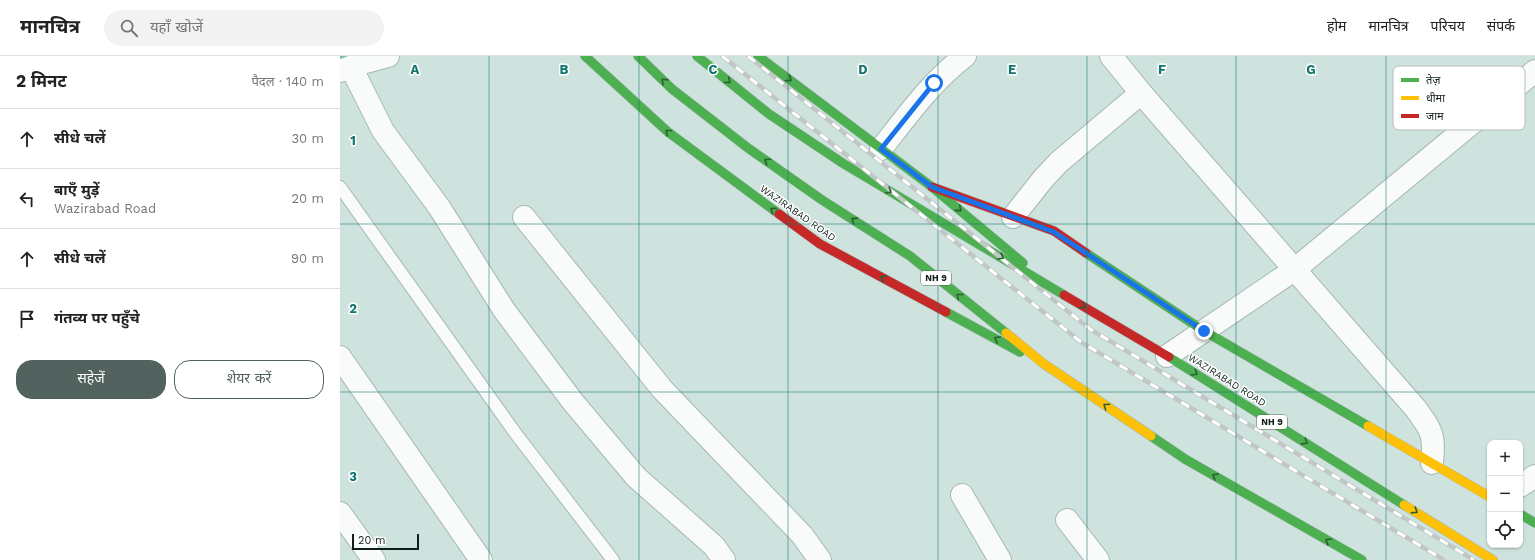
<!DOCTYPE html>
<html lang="hi">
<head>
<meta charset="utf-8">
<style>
  body { margin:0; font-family:"Work Sans","Noto Sans Devanagari",sans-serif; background:#f2f2f2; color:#222 }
  .controls { position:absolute; right:12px; bottom:12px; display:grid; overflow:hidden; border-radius:8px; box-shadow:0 1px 3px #0004 }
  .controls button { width:36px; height:36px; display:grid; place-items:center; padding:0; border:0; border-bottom:1px solid #e0e0e0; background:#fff; color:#222; font:20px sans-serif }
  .scale { position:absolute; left:12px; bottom:10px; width:67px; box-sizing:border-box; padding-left:4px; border:2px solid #101e1b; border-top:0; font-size:11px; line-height:14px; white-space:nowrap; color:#101e1b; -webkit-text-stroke:3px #fff; paint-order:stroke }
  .stop { position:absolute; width:12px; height:12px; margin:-9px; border:3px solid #1a73e8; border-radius:50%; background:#fff }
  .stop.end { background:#1a73e8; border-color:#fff; box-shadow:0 1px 4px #0008 }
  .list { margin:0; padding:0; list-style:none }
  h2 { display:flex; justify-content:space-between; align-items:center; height:52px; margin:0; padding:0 16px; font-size:17px }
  h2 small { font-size:13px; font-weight:400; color:#767676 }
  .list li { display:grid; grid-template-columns:26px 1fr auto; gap:12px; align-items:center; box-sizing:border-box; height:60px; padding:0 16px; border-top:1px solid #e0e0e0 }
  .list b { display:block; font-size:15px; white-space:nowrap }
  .list p { margin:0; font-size:13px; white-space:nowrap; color:#767676 }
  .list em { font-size:13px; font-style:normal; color:#767676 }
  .actions { display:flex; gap:8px; padding:12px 16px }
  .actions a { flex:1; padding:9px 0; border:1px solid #52635f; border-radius:16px; text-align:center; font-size:14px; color:#52635f }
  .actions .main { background:#52635f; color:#fff }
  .icon { flex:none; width:22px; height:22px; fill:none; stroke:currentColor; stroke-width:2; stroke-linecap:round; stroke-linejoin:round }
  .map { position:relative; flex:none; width:1195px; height:504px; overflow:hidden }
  header { display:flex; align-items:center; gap:24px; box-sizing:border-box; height:56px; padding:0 20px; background:#fff; border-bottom:1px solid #e0e0e0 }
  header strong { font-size:19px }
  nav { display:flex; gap:22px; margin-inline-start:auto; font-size:14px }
  .search { width:280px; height:36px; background:#f2f2f2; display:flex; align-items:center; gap:10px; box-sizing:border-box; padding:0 14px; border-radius:22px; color:#767676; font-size:15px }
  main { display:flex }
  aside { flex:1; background:#fff }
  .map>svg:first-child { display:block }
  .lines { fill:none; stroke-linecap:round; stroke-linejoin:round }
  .stream { stroke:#62c8b8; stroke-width:7 }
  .lane-casing { stroke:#a6b7b3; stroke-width:14 }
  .street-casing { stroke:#a6b7b3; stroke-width:24 }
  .fast-casing { stroke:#a6b7b3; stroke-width:10 }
  .slow-casing { stroke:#a6b7b3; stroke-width:10 }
  .jam-casing { stroke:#a6b7b3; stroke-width:10 }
  .lane { stroke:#f8fbfa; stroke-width:12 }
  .street { stroke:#f8fbfa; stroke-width:22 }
  .fast { stroke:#4caf50; stroke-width:9 }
  .slow { stroke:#ffc107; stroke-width:9 }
  .jam { stroke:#c62828; stroke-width:9 }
  .rail-casing { stroke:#c1c7c5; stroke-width:4.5 }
  .rail { stroke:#fff; stroke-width:3; stroke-dasharray:9; stroke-linecap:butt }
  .oneway { stroke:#2b5f33 }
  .route { stroke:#1a73e8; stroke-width:5 }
  .grid { fill:none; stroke:#0f766e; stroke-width:1; stroke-opacity:0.55 }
  .labels { text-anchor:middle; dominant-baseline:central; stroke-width:3; stroke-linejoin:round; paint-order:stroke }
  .shield { fill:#fff; stroke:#58625f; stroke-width:1 }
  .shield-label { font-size:9px; font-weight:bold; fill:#101e1b }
  .street-label { font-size:10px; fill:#101e1b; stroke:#fff }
  .key { fill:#fff; stroke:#b7bcbb; stroke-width:1 }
  .key-label { font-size:11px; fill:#101e1b }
  .grid-label { font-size:13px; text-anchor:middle; font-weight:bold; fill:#0f766e; stroke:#fff; stroke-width:3; stroke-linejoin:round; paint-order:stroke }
</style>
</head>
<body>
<header>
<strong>मानचित्र</strong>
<div class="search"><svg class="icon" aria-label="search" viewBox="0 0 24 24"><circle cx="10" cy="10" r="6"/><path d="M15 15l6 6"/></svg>यहाँ खोजें</div>
<nav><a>होम</a><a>मानचित्र</a><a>परिचय</a><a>संपर्क</a></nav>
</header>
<main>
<aside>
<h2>2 मिनट<small>पैदल · 140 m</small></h2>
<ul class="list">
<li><svg class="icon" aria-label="ahead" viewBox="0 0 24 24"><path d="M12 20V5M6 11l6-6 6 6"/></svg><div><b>सीधे चलें</b></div><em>30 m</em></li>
<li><svg class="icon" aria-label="left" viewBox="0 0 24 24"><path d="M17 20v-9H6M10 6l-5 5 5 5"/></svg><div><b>बाएँ मुड़ें</b><p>Wazirabad Road</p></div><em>20 m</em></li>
<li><svg class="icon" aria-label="ahead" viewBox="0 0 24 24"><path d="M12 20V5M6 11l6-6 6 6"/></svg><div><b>सीधे चलें</b></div><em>90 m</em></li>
<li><svg class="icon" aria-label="arrive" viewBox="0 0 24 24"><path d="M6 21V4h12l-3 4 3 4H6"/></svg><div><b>गंतव्य पर पहुँचे</b></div></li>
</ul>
<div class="actions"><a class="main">सहेजें</a><a>शेयर करें</a></div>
</aside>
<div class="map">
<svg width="1195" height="504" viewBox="0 0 1195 504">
  <rect width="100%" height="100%" fill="#cee3de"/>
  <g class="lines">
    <path class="stream" d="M0,3L9,0"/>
    <g class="lane-casing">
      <path id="lane" d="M0,131L176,378L273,504"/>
    </g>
    <g class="street-casing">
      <g id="street">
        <path d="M771,0L801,37L1076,353C1092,375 1095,379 1092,407"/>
        <path d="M11,11L43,75L99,151L164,254L233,346L296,421L374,490L384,504"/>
        <path d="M0,15L19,8L48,0"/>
        <path d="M541,93C567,60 591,26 625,0"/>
        <path d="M184,161L322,333L462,479L480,504"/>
        <path d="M673,161L703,123L719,106L801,37"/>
        <path d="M827,300L954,214L1195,15"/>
        <path d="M0,301L141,504"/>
        <path d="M1180,430L1195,420"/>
        <path d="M622,439L660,504"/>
        <path d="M0,457L34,504"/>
        <path d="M727,464L758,504"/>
      </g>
    </g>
    <g class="fast-casing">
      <g id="fast">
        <path d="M245,0L328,76L439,158"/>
        <path d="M298,0L332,33L408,92L482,144L570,200L666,277"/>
        <path d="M357,0L429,58L504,108L724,239"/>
        <path d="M418,0L592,131L683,207"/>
        <path d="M746,197L864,275L1028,370"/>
        <path d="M606,256L680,296"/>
        <path d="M829,301L1064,449"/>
        <path d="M811,380L845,403L1022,504"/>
        <path d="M1180,458L1195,467"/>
      </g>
    </g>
    <g class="slow-casing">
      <g id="slow">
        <path d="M666,277L704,308L811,380"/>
        <path d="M1028,370L1150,441"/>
        <path d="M1064,449L1153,504"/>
      </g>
    </g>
    <g class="jam-casing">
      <g id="jam">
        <path d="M592,131L714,175L746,197"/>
        <path d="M439,158L480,188L606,256"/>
        <path d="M724,239L829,301"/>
      </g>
    </g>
    <use href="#lane" class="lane"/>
    <use href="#street" class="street"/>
    <use href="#fast" class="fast"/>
    <use href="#slow" class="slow"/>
    <use href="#jam" class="jam"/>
    <g class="rail-casing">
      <g id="rail">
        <path d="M382,0L741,286L1104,504"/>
        <path d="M408,0L750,273L1134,504"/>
      </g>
    </g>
    <use href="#rail" class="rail"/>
  </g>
  <defs><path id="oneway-chevron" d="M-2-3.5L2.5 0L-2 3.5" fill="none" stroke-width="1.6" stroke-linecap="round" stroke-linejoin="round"/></defs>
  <g class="oneway">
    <use href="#oneway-chevron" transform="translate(449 23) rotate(37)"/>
    <use href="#oneway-chevron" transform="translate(324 25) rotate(-136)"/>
    <use href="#oneway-chevron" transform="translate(388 25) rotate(39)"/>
    <use href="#oneway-chevron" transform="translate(328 76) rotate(-141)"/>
    <use href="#oneway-chevron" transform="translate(427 105) rotate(-145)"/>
    <use href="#oneway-chevron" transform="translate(549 135) rotate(31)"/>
    <use href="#oneway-chevron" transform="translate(619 153) rotate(40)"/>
    <use href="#oneway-chevron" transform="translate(433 154) rotate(-144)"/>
    <use href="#oneway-chevron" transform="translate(514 164) rotate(-147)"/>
    <use href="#oneway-chevron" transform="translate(661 201) rotate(31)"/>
    <use href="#oneway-chevron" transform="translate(543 222) rotate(-152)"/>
    <use href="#oneway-chevron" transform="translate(619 240) rotate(-141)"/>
    <use href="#oneway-chevron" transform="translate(743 250) rotate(31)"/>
    <use href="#oneway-chevron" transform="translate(657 283) rotate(-152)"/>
    <use href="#oneway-chevron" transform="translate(855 317) rotate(32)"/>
    <use href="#oneway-chevron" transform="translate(766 350) rotate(-146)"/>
    <use href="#oneway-chevron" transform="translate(965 386) rotate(32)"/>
    <use href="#oneway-chevron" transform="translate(875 420) rotate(-150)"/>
    <use href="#oneway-chevron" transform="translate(1075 455) rotate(32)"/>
    <use href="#oneway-chevron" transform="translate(988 485) rotate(-150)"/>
  </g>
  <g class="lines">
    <path class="route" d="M594,27L541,93L592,131L714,176L864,275"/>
  </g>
  <path class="grid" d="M149,0V504M299,0V504M448,0V504M598,0V504M747,0V504M896,0V504M1046,0V504M0,168H1195M0,336H1195"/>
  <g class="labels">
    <g class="shield">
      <rect x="581" y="215" width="30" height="14" rx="3"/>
      <rect x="917" y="359" width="30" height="14" rx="3"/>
    </g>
    <g class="shield-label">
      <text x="596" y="222">NH 9</text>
      <text x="932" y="366">NH 9</text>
    </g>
    <g class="street-label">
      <text transform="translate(458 157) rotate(35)">WAZIRABAD ROAD</text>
      <text transform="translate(887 324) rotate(32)">WAZIRABAD ROAD</text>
    </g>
  </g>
  <rect x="1053" y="10" width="132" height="64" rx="6" class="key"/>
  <rect x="1061" y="22" width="18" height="4" fill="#4caf50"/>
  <rect x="1061" y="40" width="18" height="4" fill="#ffc107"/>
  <rect x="1061" y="58" width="18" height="4" fill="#c62828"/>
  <g class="key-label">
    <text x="1086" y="28">तेज़</text>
    <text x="1086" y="46">धीमा</text>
    <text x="1086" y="64">जाम</text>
  </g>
  <g class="grid-label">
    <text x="75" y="18">A</text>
    <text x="224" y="18">B</text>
    <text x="373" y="18">C</text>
    <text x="523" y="18">D</text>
    <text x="672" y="18">E</text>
    <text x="822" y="18">F</text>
    <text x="971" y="18">G</text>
    <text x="13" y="89">1</text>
    <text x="13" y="257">2</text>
    <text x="13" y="425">3</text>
  </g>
</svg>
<div class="controls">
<button>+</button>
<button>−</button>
<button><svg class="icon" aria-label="locate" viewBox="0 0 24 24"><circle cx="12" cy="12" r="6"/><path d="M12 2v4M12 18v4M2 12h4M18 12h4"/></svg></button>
</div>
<div class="scale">20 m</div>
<div class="stop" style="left:594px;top:27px"></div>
<div class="stop end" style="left:864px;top:275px"></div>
</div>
</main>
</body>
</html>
